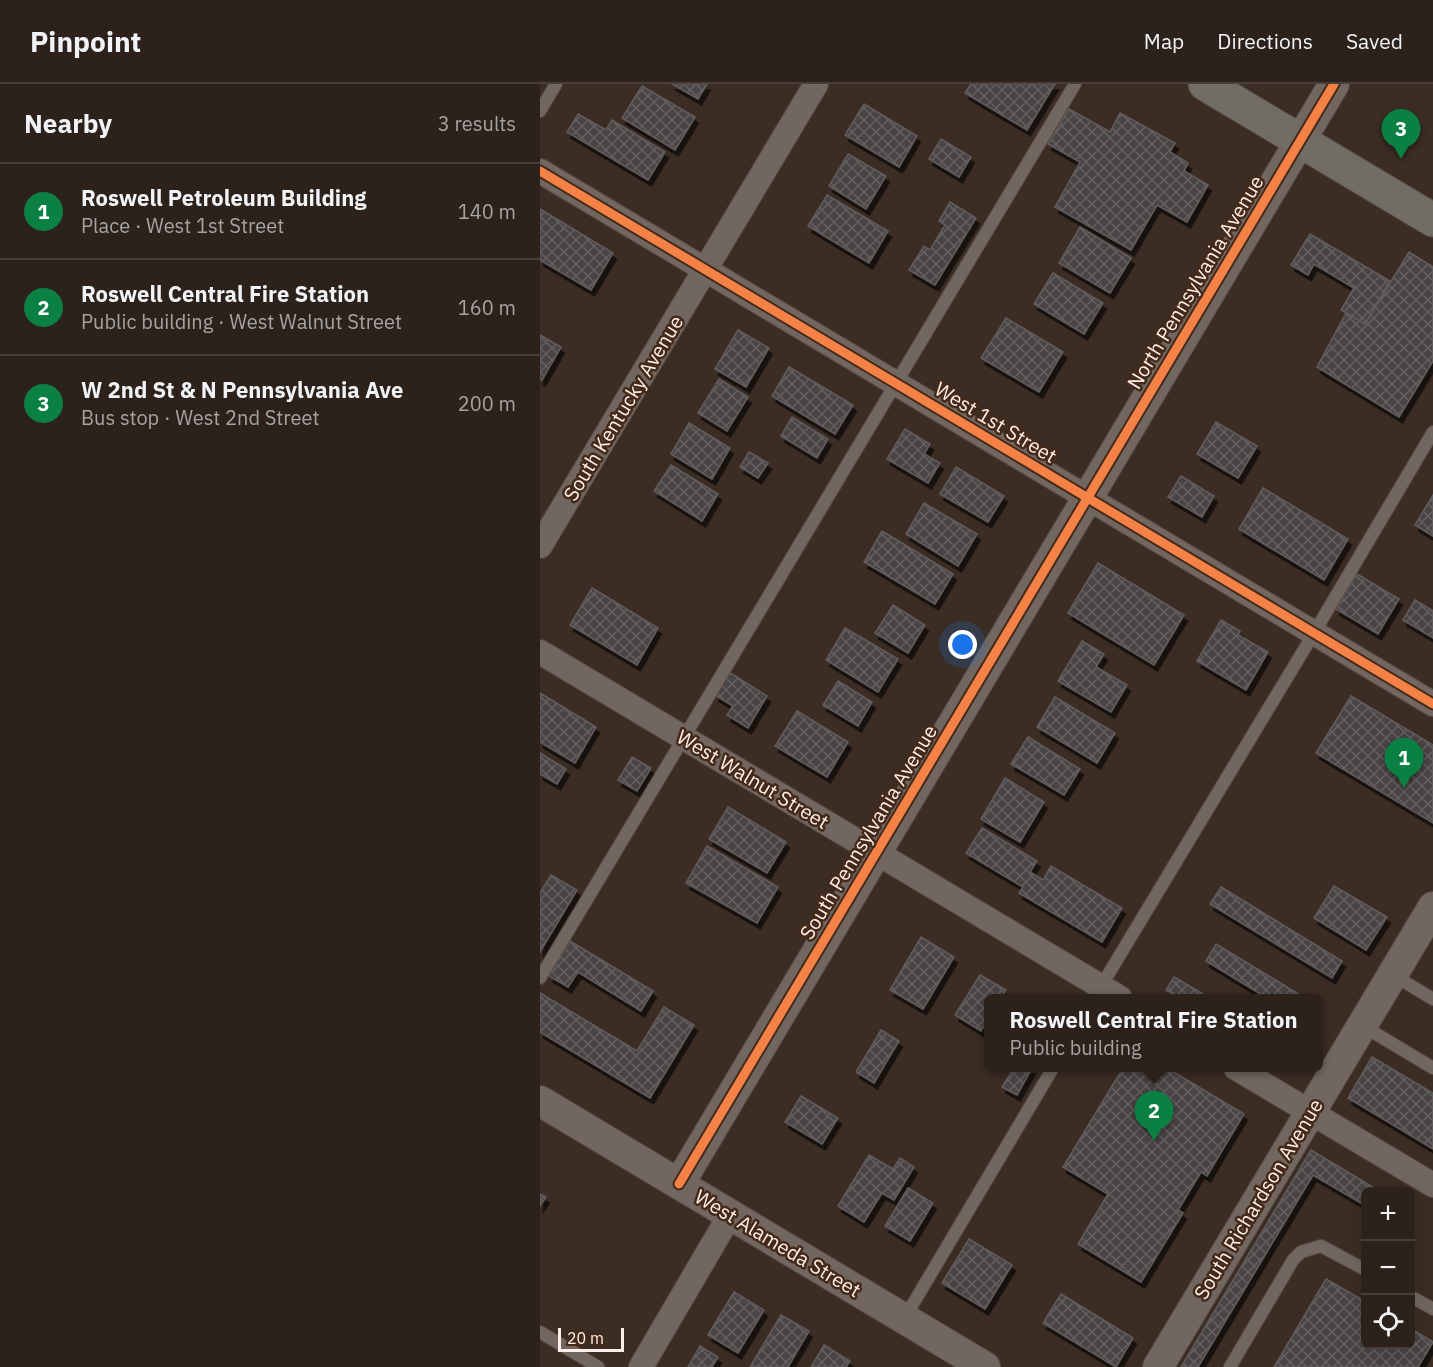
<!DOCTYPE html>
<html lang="en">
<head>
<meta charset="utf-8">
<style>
  body { margin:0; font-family:"IBM Plex Sans",sans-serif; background:#382f28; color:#f1f3f6 }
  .controls { position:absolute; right:18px; bottom:18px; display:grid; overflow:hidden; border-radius:9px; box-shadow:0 6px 24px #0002 }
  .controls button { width:54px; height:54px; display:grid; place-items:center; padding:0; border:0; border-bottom:2px solid #483f3a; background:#2c221b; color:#f1f3f6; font:30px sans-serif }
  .scale { position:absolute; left:18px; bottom:15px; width:66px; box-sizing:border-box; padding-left:6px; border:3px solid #fef0e8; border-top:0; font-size:16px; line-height:21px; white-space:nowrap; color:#fef0e8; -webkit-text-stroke:4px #442a1b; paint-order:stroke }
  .you { position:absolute; left:423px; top:561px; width:21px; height:21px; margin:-15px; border:4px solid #fff; border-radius:50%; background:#1a73e8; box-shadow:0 0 0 9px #1a73e833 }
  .badge { display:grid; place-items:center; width:39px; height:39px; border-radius:50%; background:#0b8043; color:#fff; font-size:20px; font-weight:700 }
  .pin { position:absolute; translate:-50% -50px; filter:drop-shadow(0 2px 3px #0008) }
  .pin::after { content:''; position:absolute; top:32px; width:21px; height:18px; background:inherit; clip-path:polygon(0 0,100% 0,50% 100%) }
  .popup { position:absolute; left:444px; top:910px; width:339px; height:78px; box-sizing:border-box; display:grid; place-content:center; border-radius:9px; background:#2c221b; filter:drop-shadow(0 2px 4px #0005); font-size:20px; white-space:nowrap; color:#a6a4a3 }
  .popup b { font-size:22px; color:#f1f3f6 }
  .popup::after { content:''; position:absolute; left:50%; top:100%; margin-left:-12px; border:12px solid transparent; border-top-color:#2c221b }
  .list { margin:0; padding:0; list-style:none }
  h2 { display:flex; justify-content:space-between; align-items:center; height:78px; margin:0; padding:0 24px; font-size:26px }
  h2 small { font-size:20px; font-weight:400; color:#a6a4a3 }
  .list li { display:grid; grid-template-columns:39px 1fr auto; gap:18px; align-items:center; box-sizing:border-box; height:96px; padding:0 24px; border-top:2px solid #483f3a }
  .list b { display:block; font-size:22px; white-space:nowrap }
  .list p { margin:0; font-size:20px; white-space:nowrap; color:#a6a4a3 }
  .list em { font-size:20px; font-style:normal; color:#a6a4a3 }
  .icon { flex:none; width:33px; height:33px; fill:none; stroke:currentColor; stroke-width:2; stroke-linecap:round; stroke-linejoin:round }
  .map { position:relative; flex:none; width:893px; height:1283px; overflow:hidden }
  header { display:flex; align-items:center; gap:36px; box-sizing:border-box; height:84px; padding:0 30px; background:#2c221b; border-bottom:2px solid #483f3a }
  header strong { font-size:28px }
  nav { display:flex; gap:33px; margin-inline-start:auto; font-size:21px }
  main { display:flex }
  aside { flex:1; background:#2c221b }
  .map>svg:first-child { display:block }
  .building { fill:url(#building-cross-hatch); stroke:#625b5c; stroke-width:1.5; filter:url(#shadow) }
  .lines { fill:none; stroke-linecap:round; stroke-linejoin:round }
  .service-casing { stroke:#554a42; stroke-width:14 }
  .minor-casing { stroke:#554a42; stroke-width:26 }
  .tertiary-casing { stroke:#554a42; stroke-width:32 }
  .primary-casing { stroke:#554a42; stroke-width:35 }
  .service { stroke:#726760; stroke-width:12 }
  .minor { stroke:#726760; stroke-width:24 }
  .tertiary { stroke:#726760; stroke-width:30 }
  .primary { stroke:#726d64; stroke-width:33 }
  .cycleway-casing { stroke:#442a1b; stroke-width:13 }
  .cycleway { stroke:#f48246; stroke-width:9 }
  .labels { text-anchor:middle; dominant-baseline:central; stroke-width:5; stroke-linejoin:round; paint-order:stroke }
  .street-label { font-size:20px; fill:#fef0e8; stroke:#442a1b }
</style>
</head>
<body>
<header>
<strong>Pinpoint</strong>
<nav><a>Map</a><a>Directions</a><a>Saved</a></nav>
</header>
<main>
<aside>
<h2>Nearby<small>3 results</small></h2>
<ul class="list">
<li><span class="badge">1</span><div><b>Roswell Petroleum Building</b><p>Place · West 1st Street</p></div><em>140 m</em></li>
<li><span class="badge">2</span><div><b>Roswell Central Fire Station</b><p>Public building · West Walnut Street</p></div><em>160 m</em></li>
<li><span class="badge">3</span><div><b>W 2nd St &amp; N Pennsylvania Ave</b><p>Bus stop · West 2nd Street</p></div><em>200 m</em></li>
</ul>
</aside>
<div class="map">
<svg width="893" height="1283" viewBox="0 0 893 1283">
  <defs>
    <pattern id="building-cross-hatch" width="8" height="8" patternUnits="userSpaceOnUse" patternTransform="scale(1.5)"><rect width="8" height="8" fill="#4a4445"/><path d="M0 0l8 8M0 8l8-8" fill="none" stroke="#655f60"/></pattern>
    <filter id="shadow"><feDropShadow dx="3.5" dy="6" stdDeviation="0" flood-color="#0009"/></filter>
  </defs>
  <rect width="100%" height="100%" fill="#3b2d24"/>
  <g class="building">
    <path d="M132,0H167L158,15Z"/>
    <path d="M431,0H515L487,46L425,9Z"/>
    <path d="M102,2L155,33L135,66L82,34Z"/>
    <path d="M324,20L377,52L359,83L305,51Z"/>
    <path d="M529,25L570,48L580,29L635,59L630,68L648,79L644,87L668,101L647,138L617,121L591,166L515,123L540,78L508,60Z"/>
    <path d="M38,30L66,46L72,36L125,68L108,96L27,48Z"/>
    <path d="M401,55L431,73L419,93L389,75Z"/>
    <path d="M308,70L346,92L326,125L289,102Z"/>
    <path d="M287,111L348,147L329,179L268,142Z"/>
    <path d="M410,118L436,134L395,201L369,186L384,162L390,166L405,141L399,137Z"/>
    <path d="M0,125L73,169L51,206L0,176Z"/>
    <path d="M540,143L591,174L570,209L519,179Z"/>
    <path d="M770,150L850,197L825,240L801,226L814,204L774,180L768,191L751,181Z"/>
    <path d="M869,168L893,183V277L859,333L777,283L806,229L825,240Z"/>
    <path d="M513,189L563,219L544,250L494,220Z"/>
    <path d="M466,234L523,268L499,308L441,274Z"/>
    <path d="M198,246L229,264L206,303L175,285Z"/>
    <path d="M0,251L21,263L2,296L0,295Z"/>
    <path d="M249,283L313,321L295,350L232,312Z"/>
    <path d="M179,295L208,313L187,347L158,329Z"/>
    <path d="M252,333L288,355L277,374L241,352Z"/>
    <path d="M676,338L717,362L698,394L657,370Z"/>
    <path d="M149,339L190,364L172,395L131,370Z"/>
    <path d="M365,345L390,360L384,370L400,379L388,399L347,375Z"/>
    <path d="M209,368L228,379L218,394L200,383Z"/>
    <path d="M131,381L178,410L162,437L114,407Z"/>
    <path d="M416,383L464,412L448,438L400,410Z"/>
    <path d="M641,392L674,412L662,433L628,413Z"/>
    <path d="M723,404L808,455L784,496L699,445Z"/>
    <path d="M893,411V452L875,441Z"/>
    <path d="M384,419L437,450L418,482L366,450Z"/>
    <path d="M342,447L413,490L395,520L324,478Z"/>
    <path d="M558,479L644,531L614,581L528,529Z"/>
    <path d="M817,490L859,515L838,550L796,525Z"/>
    <path d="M52,504L118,544L97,581L30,541Z"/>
    <path d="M875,516L893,527V554L863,536Z"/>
    <path d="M353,521L385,541L368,569L335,549Z"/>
    <path d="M681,536L700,547L698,551L728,568L706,606L657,577Z"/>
    <path d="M305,544L358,575L338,608L286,576Z"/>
    <path d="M542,557L564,570L556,583L587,601L571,628L518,597Z"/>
    <path d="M189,588L227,612L208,644L187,631L193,622L175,611Z"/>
    <path d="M298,597L332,618L318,642L283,621Z"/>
    <path d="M0,609L56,643L35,679L0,658Z"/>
    <path d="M811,612L893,661V739L776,669Z"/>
    <path d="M515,613L575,649L557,679L497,643Z"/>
    <path d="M257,627L308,658L287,693L235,662Z"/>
    <path d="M488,653L540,685L524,711L471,680Z"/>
    <path d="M0,669L26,685L17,700L0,690Z"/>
    <path d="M92,673L111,684L97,707L78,696Z"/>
    <path d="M465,694L504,718L480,758L441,735Z"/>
    <path d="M188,723L246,758L227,789L169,755Z"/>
    <path d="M442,744L497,777L490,788L503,796L511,782L582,824L562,858L479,809L483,803L426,769Z"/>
    <path d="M167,762L238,803L217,839L146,799Z"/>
    <path d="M11,791L37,806L0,868V809Z"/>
    <path d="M794,802L847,833L826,866L774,834Z"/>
    <path d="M681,803L802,877L792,894L670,820Z"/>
    <path d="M381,853L414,873L383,925L350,906Z"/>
    <path d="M30,857L113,907L101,927L38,888L28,903L9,892Z"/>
    <path d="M676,860L765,914H727L666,877Z"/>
    <path d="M440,891L466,906L461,914H449V934L441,947L415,931Z"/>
    <path d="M634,893L670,914H639L626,906Z"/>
    <path d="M0,909L97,967L124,923L154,941L110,1014L0,948Z"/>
    <path d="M341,946L359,957L334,999L316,988Z"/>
    <path d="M832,973L893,1009V1065L808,1014Z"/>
    <path d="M474,984H492L477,1011L462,1003Z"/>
    <path d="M583,984H627L704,1030L667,1092L661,1088L638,1126L643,1129L601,1198L538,1160L568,1110L523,1083Z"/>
    <path d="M261,1012L298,1034L282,1060L245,1038Z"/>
    <path d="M771,1066L841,1108H826V1122L773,1091L658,1283H641Z"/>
    <path d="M329,1071L353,1085L360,1074L374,1083L354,1116L342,1109L324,1138L298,1122Z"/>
    <path d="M368,1104L393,1119L370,1157L345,1142Z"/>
    <path d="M0,1110L6,1113L0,1122Z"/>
    <path d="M429,1155L472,1181L445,1225L402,1199Z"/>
    <path d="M786,1195L826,1218V1260H870V1244L893,1258L878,1283H734Z"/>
    <path d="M194,1208L224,1226L198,1269L168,1251Z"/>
    <path d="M521,1210L593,1254L576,1283L503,1239Z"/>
    <path d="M241,1231L269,1247L248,1283H210Z"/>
    <path d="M284,1261L310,1277L306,1283H271Z"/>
    <path d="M160,1262L178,1273L172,1283H148Z"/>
  </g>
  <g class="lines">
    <g class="service-casing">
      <g id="service">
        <path d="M0,27L16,0"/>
        <path d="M853,891L893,915"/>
        <path d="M0,894L535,0"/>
        <path d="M554,914L774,549L893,348"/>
        <path d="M823,942L893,984"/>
        <path d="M870,1212L893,1225"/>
        <path d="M364,1235L513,984"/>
        <path d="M0,1248L58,1283"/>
        <path d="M690,1283L753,1176L761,1168L781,1162L826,1186"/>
      </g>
    </g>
    <g class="minor-casing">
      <g id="minor">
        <path d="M0,87L893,620"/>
        <path d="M0,462L276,0"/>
        <path d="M0,568L580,914"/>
        <path d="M696,984L893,1101"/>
        <path d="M101,1283L190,1131"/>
      </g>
    </g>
    <g class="tertiary-casing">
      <g id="tertiary">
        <path d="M0,1017L445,1283"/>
        <path d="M139,1100L794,0"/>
        <path d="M618,1283L893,823"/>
      </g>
    </g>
    <g class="primary-casing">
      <path id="primary" d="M665,0L893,136"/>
    </g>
    <use href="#service" class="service"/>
    <use href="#minor" class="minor"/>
    <use href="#tertiary" class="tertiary"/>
    <use href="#primary" class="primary"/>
    <g class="cycleway-casing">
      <g id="cycleway">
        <path d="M0,87L893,620"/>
        <path d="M139,1100L794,0"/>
      </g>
    </g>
    <use href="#cycleway" class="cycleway"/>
  </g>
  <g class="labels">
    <g class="street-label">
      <text transform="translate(655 198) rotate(-59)">North Pennsylvania Avenue</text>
      <text transform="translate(83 324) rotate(-59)">South Kentucky Avenue</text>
      <text transform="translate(456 338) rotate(31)">West 1st Street</text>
      <text transform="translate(213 695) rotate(31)">West Walnut Street</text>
      <text transform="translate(328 748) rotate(-59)">South Pennsylvania Avenue</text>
      <text transform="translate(718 1115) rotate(-59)">South Richardson Avenue</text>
      <text transform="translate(238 1159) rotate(31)">West Alameda Street</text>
    </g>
  </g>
</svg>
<div class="controls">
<button>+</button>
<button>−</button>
<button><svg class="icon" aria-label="locate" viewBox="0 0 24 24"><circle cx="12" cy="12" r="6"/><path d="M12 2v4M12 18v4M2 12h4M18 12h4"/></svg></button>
</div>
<div class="scale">20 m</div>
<div class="you"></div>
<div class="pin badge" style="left:864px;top:704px">1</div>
<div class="pin badge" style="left:614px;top:1057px">2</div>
<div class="popup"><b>Roswell Central Fire Station</b>Public building</div>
<div class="pin badge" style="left:861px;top:75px">3</div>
</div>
</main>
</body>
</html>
